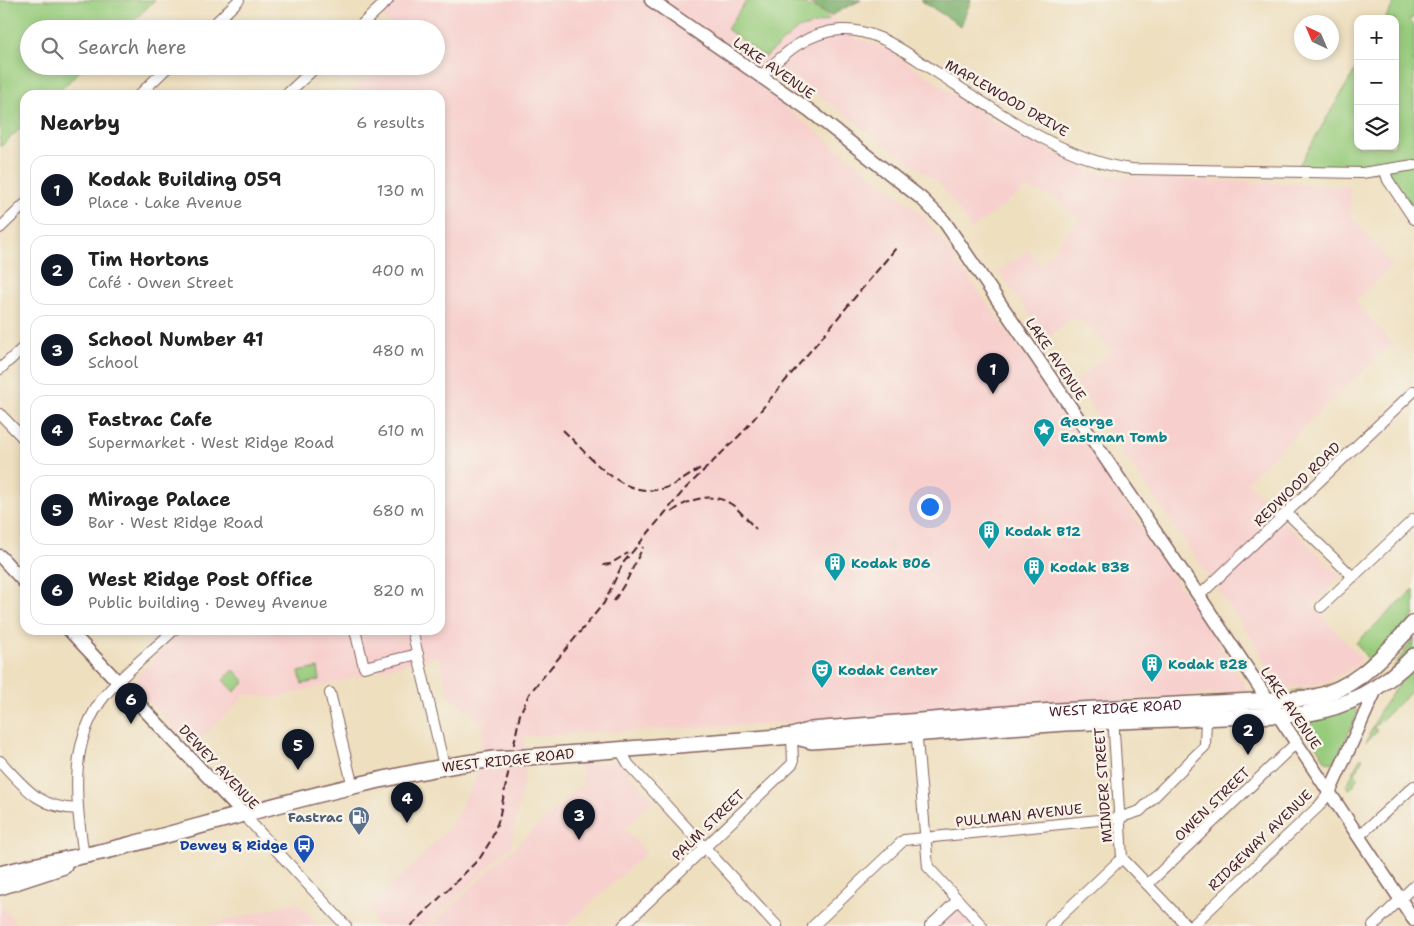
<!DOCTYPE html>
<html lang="en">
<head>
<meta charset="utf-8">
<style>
  body { margin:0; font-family:"Shantell Sans",sans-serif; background:#f6f6f6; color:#222 }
  .controls { position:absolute; right:15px; top:15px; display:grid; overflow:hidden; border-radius:10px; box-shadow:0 2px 8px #0003 }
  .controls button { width:45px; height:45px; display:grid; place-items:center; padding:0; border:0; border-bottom:1px solid #e0e0e0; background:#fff; color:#222; font:25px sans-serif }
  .compass { position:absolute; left:1294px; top:15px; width:45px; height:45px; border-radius:50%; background:#fff; box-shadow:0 2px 8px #0003; rotate:316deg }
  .you { position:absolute; left:929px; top:506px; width:18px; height:18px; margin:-12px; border:4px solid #fff; border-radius:50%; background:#1a73e8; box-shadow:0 0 0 8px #1a73e833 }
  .badge { display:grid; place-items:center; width:32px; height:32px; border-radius:50%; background:#111827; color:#fff; font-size:16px; font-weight:700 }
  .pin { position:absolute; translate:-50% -41px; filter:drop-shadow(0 1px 2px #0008) }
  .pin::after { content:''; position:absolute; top:26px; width:18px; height:15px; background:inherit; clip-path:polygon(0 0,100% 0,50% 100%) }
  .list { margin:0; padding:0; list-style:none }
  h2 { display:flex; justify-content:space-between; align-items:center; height:65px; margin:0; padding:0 20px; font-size:21px }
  h2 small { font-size:16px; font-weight:400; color:#767676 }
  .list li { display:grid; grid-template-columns:32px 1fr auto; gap:15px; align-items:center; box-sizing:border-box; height:70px; margin:0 10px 10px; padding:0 10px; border:1px solid #e0e0e0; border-radius:15px }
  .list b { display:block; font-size:19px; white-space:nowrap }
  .list p { margin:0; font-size:16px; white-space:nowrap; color:#767676 }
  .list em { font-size:16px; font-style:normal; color:#767676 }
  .icon { flex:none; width:28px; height:28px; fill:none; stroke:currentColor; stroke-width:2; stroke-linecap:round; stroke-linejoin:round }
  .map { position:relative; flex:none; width:1414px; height:926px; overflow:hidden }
  .search { position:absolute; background:#fff; box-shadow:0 2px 8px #0003; left:20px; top:20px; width:425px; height:55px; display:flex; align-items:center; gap:12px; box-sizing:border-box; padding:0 18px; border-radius:28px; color:#767676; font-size:19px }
  .panel { position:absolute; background:#fff; box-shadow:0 2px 8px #0003; left:20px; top:90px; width:425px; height:545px; border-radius:15px }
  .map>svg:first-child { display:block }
  .built { fill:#f7d0ce }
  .green { fill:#98cc7d; stroke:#717654 }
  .forest { fill:#7ab06c; stroke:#62684c }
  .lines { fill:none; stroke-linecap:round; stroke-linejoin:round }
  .minor-casing { stroke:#83625f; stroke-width:12 }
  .major-casing { stroke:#83625f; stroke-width:15 }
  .highway-casing { stroke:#83625f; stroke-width:18 }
  .minor { stroke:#fff; stroke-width:10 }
  .major { stroke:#fff; stroke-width:12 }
  .highway { stroke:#fff; stroke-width:15 }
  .rail { stroke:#4a1f2b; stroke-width:2; stroke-dasharray:8 4; stroke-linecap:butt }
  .highway-bridge-casing { stroke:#83625f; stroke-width:18; stroke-linecap:butt }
  .highway-bridge { stroke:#fff; stroke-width:15 }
  .labels { text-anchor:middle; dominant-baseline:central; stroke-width:5; stroke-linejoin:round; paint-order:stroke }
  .street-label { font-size:14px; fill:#4a1f2b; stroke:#f7f3e8 }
  .culture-label { font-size:14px; font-weight:bold; fill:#0d838f; stroke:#f7f3e8; text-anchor:start }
  .service-label { font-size:14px; font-weight:bold; fill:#4e5e75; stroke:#f7f3e8; text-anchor:end }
  .transit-label { font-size:14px; font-weight:bold; fill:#164399; stroke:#f7f3e8; text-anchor:end }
</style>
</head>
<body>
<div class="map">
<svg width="1414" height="926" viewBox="0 0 1414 926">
  <rect width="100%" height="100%" fill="#f7f3e8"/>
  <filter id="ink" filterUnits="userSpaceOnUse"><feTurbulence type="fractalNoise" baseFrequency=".02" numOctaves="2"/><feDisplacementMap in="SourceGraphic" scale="10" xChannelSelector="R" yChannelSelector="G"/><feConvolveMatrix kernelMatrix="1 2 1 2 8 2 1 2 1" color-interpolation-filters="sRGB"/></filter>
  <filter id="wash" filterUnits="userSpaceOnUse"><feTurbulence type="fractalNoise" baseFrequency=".0096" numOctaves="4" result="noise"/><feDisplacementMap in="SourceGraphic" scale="20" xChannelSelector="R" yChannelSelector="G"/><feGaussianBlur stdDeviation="1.12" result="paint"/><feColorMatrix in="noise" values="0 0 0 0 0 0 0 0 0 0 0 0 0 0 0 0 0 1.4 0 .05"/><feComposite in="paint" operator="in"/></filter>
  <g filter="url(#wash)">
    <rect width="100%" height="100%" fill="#eedfbf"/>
    <g class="built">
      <path d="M395,0H806L830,16L856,39L873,43L890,51L994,122L1090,170L1108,175L1351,187V216L1392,265L1355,301L1392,343L1247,481L1287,525L1341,576L1311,605L1362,659V662L1329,681L1314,685L1287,688L1267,669L1253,640L1075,383L1110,350L1094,331L1073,316L1047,339L999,271L1028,250L1040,265L1079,220L1054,198L1027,188L972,229L940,184L784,70L763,90L923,215L1065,411L1245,685L1246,691L868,719L524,736L525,771L511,846L426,926H376L370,907L448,830L476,778L484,725L449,697L439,655L274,698L247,694L192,747L139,692L136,683L139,674L182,630H440V95H346L376,66H436V29H395L379,12Z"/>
      <path d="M618,761L654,800L624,828L646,852L566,926H430L582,784L580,765Z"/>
      <path d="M297,902L319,926H204Z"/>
      <path d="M0,904L18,926H0Z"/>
      <path d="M958,908L976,926H939Z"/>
    </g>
    <g class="green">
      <path d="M0,0H155L125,29H29V66H85L55,95H25V124L0,147Z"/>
      <path d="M747,0C769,0 821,0 829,20L798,29L765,57L727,29Z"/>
      <path d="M1396,0H1414V17L1409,20L1414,25V219L1385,171L1295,172L1358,65V146H1395V19H1385Z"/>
      <path d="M1414,589V616C1372,662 1357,686 1291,692C1297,689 1306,690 1314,689C1332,686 1358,675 1368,659L1356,643Z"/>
      <path d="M1414,637V648L1389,674Z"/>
      <path d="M318,668L320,680L302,684L299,672Z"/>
      <path d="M1410,669H1414V689L1374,727L1377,731L1366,742L1381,709Z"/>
      <path d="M234,670L245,682L234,692L223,680Z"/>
      <path d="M1354,707L1357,710V715L1336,759L1332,763L1326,761L1302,724L1303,721Z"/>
      <path d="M1360,758H1363L1355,774L1358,777L1354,783L1355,785L1349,789L1347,786Z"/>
    </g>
    <g class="forest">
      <path d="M806,0H861L830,16Z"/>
      <path d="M920,0H971L961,26Z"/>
    </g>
  </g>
  <g filter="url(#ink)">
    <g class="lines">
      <g class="minor-casing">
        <g id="minor">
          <path d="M209,29L239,0"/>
          <path d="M357,29L388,0"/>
          <path d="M761,76C784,54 806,32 841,30C877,28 907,54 936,72C992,108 1066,162 1132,169L1362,173L1414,165"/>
          <path d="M139,95L169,66"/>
          <path d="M286,95L317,66"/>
          <path d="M1385,171L1388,180L1414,219"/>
          <path d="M0,228L25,204"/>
          <path d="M0,369L25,346"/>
          <path d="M0,414L25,440"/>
          <path d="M1287,513L1353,577"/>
          <path d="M1199,596L1414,391"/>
          <path d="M1321,607L1414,519"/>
          <path d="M355,630L364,667L418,654"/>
          <path d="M412,630L444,766"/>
          <path d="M330,693L353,787"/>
          <path d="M1113,716L1122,858L1187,926"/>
          <path d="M916,728L928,867L982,926"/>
          <path d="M620,750L629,765L777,926"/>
          <path d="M0,761C25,788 39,808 78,809"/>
          <path d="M244,815L346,926"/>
          <path d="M1358,837L1414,786"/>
          <path d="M84,857C76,801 67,740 107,693C127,670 152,651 174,630"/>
          <path d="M1148,884L1296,743"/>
          <path d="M623,926L793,763L792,736"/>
          <path d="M813,926L904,840L1118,818L1140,811L1205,746L1206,718"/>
          <path d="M930,926L958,900"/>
          <path d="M1050,926L1122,858"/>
          <path d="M1192,926L1319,806L1329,793"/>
          <path d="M1373,926L1414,886"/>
        </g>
      </g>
      <g class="major-casing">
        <g id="major">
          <path d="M651,0L809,110L922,199L944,221L1199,596L1414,920"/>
          <path d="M0,556L25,583"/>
          <path d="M69,630L244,815"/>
          <path d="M1329,793L1377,687"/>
        </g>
      </g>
      <g class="highway-casing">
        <g id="highway">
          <path d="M793,736L812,741L1065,723L1304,714C1348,707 1384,688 1414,656"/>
          <path id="s1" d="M527,757L792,736L811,730L1018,713L1311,698C1357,689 1384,655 1414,623"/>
          <path d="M0,874C43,862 86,857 129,845C250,813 371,776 494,759"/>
          <path d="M0,887L64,866"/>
        </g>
      </g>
      <use href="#minor" class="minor"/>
      <use href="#major" class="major"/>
      <use href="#highway" class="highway"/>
      <g class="rail">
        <path d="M563,430C590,456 622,501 665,488C678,484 691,474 702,467"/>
        <path d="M672,512C689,498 715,491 734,506C742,513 749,522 756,529"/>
        <path d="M603,565L610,564L628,553"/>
        <path d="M614,601L627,580L643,547"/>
        <path d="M411,926L480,858L491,840L499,819L520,714L529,694L604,603L623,563L685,489L742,433L896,248"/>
      </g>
      <g class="highway-bridge-casing">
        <path id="highway-bridge" d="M494,759L527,757"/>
      </g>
      <use href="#highway-bridge" class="highway-bridge"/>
    </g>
  </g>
  <defs>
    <g id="sight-pin" transform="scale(1.125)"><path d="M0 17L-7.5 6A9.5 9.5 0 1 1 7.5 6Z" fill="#0f9aa8" stroke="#f7f3e8"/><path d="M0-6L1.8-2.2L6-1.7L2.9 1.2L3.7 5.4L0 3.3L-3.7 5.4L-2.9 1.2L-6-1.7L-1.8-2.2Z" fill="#fff"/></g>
    <g id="building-pin" transform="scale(1.125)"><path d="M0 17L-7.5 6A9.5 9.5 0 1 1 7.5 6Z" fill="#0f9aa8" stroke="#f7f3e8"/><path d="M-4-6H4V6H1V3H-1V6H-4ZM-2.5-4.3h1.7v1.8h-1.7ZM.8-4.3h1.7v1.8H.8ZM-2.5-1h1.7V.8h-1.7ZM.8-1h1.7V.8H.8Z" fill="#fff"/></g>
    <g id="theatre-pin" transform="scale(1.125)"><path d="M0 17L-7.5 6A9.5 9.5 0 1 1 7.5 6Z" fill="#0f9aa8" stroke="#f7f3e8"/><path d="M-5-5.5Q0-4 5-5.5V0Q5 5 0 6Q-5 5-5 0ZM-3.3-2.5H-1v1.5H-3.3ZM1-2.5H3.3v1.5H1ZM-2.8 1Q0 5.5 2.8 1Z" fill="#fff"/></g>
    <g id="fuel-pin" transform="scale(1.125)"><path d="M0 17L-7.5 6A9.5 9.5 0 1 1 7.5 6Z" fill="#5c6f8a" stroke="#f7f3e8"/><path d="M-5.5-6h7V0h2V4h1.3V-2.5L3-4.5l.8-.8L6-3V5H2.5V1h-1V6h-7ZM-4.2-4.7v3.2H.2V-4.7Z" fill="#fff"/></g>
    <g id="bus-pin" transform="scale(1.125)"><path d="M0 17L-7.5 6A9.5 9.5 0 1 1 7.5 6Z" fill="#1a4fb4" stroke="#f7f3e8"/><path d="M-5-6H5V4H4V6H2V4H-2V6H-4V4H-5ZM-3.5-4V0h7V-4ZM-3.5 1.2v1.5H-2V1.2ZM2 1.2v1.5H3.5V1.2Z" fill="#fff"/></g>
  </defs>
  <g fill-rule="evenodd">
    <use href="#sight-pin" x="1044" y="429"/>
    <use href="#building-pin" x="989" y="531"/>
    <use href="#building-pin" x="835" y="563"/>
    <use href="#building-pin" x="1034" y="567"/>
    <use href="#building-pin" x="1152" y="664"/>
    <use href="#theatre-pin" x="822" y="670"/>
    <use href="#fuel-pin" x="359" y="817"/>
    <use href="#bus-pin" x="304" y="845"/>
  </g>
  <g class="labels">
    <g class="street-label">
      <text transform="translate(774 68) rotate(35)">LAKE AVENUE</text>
      <text transform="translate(1007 98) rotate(30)">MAPLEWOOD DRIVE</text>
      <text transform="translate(1056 359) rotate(56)">LAKE AVENUE</text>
      <text transform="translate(1297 484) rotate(-44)">REDWOOD ROAD</text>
      <text stroke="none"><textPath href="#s1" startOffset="591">WEST RIDGE ROAD</textPath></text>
      <text transform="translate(1291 708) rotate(56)">LAKE AVENUE</text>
      <text transform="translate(508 760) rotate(-6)">WEST RIDGE ROAD</text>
      <text transform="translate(219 767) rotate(47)">DEWEY AVENUE</text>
      <text transform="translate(1103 785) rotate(-94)">MINDER STREET</text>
      <text transform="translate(1212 804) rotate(-44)">OWEN STREET</text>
      <text transform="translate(1019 815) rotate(-6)">PULLMAN AVENUE</text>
      <text transform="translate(708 825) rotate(-44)">PALM STREET</text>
      <text transform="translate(1260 840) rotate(-44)">RIDGEWAY AVENUE</text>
    </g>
    <g class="culture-label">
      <text x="1060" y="421">George<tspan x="1060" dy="16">Eastman Tomb</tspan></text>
      <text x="1005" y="531">Kodak B12</text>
      <text x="851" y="563">Kodak B06</text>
      <text x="1050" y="567">Kodak B38</text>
      <text x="1168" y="664">Kodak B28</text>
      <text x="838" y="670">Kodak Center</text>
    </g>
    <g class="service-label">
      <text x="343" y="817">Fastrac</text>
    </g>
    <g class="transit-label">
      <text x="288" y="845">Dewey &amp; Ridge</text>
    </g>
  </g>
</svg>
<div class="controls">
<button>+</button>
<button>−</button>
<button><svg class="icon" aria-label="layers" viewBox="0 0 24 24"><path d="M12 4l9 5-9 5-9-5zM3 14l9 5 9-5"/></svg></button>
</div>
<svg class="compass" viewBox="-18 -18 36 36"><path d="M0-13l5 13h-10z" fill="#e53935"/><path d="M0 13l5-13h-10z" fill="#767676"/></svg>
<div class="you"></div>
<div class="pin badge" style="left:993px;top:394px">1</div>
<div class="pin badge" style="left:1248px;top:755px">2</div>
<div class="pin badge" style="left:579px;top:840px">3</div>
<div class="pin badge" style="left:407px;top:823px">4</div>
<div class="pin badge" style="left:298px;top:770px">5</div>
<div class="pin badge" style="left:131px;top:724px">6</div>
<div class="search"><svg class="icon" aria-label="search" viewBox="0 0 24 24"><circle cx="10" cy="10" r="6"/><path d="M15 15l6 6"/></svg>Search here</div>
<section class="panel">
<h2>Nearby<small>6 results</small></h2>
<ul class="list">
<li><span class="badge">1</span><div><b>Kodak Building 059</b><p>Place · Lake Avenue</p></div><em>130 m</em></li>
<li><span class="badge">2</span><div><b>Tim Hortons</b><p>Café · Owen Street</p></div><em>400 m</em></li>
<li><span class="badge">3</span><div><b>School Number 41</b><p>School</p></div><em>480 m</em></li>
<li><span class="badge">4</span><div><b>Fastrac Cafe</b><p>Supermarket · West Ridge Road</p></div><em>610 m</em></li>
<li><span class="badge">5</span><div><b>Mirage Palace</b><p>Bar · West Ridge Road</p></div><em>680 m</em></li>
<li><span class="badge">6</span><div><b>West Ridge Post Office</b><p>Public building · Dewey Avenue</p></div><em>820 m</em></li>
</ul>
</section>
</div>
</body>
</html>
